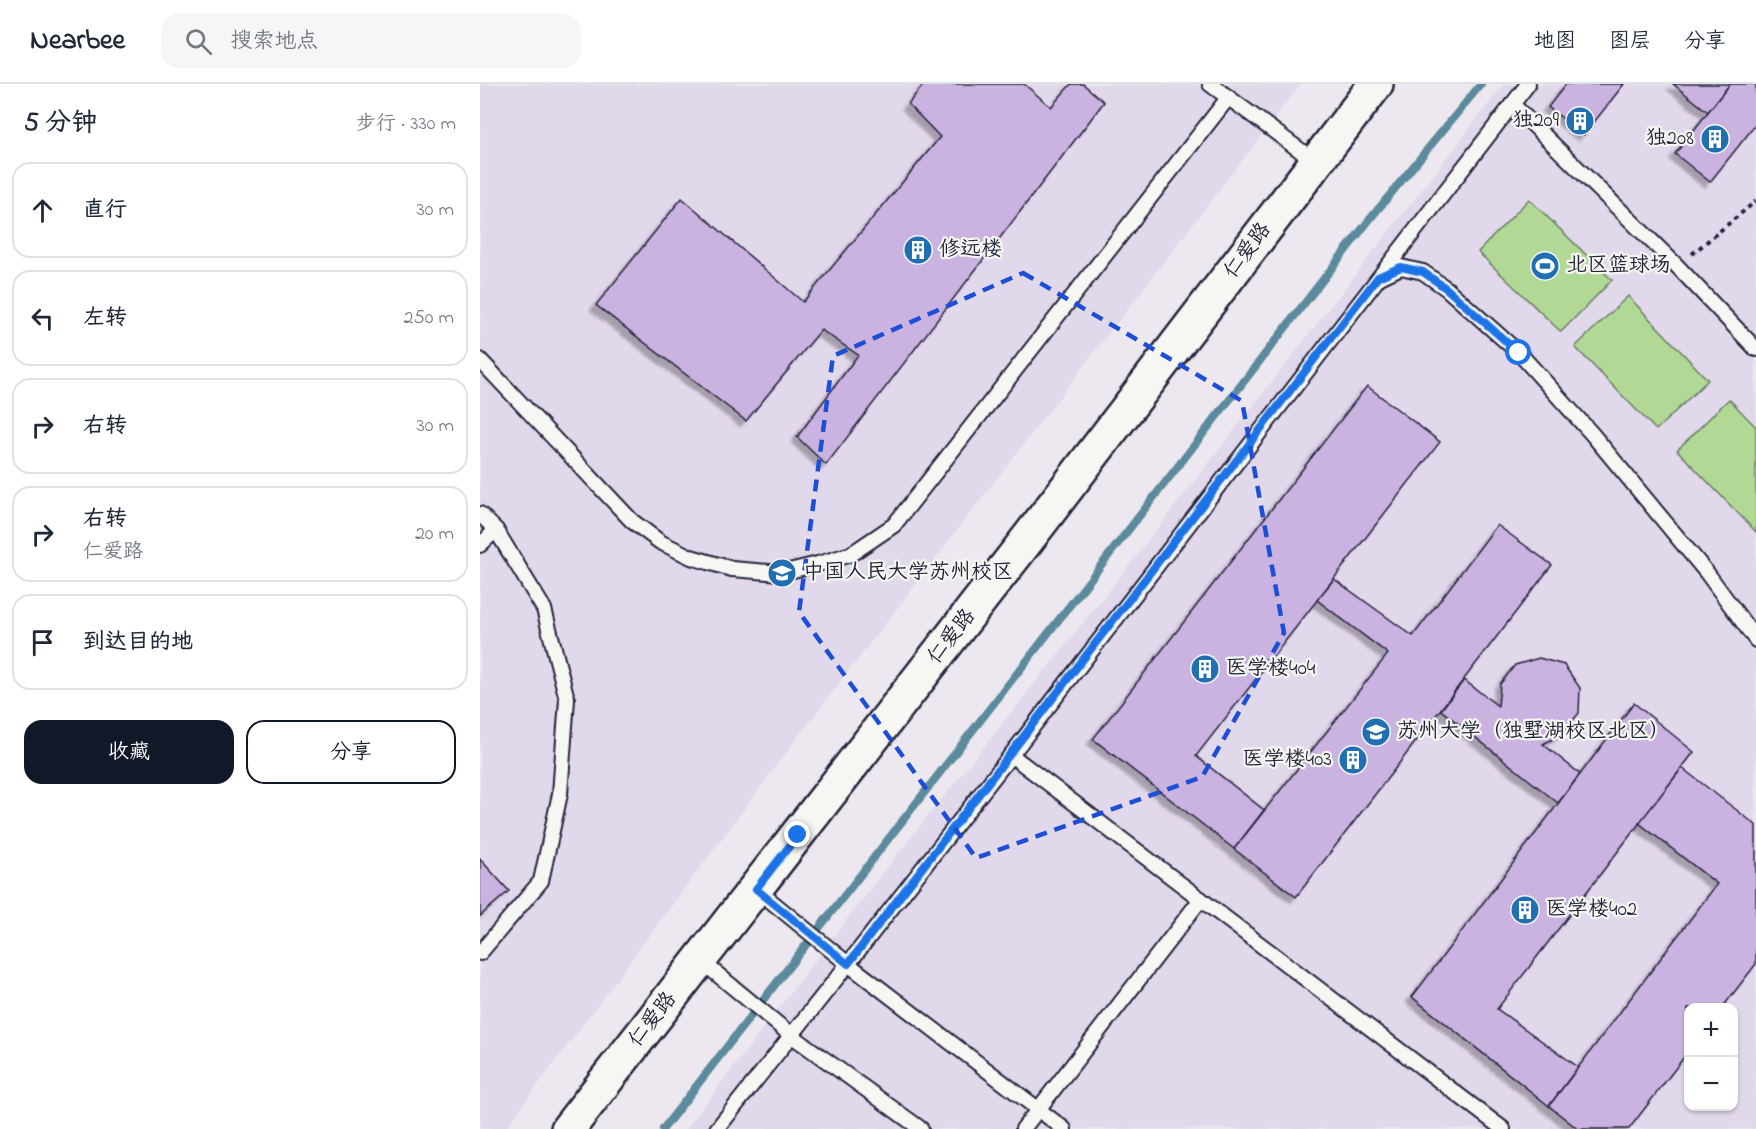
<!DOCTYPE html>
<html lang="zh">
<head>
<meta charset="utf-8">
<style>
  body { margin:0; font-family:"Indie Flower","LXGW WenKai TC",sans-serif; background:#f6f6f7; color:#1f2937 }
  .controls { position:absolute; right:18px; bottom:18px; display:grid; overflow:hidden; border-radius:12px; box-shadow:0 2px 4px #0004 }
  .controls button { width:54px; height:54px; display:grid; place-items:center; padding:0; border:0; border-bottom:2px solid #e0e1e3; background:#fff; color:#1f2937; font:30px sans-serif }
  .stop { position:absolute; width:18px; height:18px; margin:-14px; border:4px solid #1a73e8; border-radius:50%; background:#fff }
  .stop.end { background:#1a73e8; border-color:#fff; box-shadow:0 2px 6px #0008 }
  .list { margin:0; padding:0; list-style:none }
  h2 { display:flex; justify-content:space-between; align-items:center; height:78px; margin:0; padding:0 24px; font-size:26px }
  h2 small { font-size:20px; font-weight:400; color:#747a83 }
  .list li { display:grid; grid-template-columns:39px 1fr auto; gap:18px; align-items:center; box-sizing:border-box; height:96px; margin:0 12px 12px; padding:0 12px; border:2px solid #e0e1e3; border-radius:18px }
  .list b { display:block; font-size:22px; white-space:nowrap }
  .list p { margin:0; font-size:20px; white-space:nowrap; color:#747a83 }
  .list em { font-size:20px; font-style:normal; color:#747a83 }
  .actions { display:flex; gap:12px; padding:18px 24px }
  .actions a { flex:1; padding:14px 0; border:2px solid #111827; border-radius:18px; text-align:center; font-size:21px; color:#111827 }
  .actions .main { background:#111827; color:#fff }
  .icon { flex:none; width:33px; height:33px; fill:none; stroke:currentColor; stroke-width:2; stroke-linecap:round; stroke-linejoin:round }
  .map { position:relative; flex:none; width:1276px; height:1045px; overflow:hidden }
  header { display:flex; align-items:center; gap:36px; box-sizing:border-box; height:84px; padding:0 30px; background:#fff; border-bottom:2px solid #e0e1e3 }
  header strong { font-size:28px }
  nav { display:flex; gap:33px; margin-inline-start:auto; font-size:21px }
  .search { width:420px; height:54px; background:#f6f6f7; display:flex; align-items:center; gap:15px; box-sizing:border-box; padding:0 21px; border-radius:18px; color:#747a83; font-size:22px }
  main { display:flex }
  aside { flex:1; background:#fff }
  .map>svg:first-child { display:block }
  .built { fill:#e2d8eb; fill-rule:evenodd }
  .green { fill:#b1d894; stroke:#6a7d68; stroke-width:1.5 }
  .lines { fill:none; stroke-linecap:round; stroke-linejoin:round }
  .stream { stroke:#5b8a9d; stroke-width:8 }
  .building { fill:#cab2e1; stroke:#22223b; stroke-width:1.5; filter:url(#shadow) }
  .lane-casing { stroke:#22223b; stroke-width:18 }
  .secondary-casing { stroke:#22223b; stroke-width:38 }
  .path { stroke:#22223b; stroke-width:4; stroke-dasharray:4.5 4.5; stroke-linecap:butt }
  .lane { stroke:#f6f6f2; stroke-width:14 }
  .secondary { stroke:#f6f6f2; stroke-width:33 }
  .route { stroke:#1a73e8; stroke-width:8 }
  .marked { fill:none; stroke:#1d4ed8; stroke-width:4.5; stroke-dasharray:12 8; stroke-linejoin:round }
  .labels { text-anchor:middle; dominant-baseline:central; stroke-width:4.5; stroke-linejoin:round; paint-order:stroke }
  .poi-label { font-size:21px; fill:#22223b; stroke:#f6f6f2; text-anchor:start }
  .street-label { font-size:21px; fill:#22223b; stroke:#f6f6f2 }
</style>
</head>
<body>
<header>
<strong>Nearbee</strong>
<div class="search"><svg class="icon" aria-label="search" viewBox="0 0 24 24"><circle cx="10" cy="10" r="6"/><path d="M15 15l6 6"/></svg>搜索地点</div>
<nav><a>地图</a><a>图层</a><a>分享</a></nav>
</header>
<main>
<aside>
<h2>5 分钟<small>步行 · 330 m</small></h2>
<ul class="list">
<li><svg class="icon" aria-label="ahead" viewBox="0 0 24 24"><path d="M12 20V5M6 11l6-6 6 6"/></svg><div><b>直行</b></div><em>30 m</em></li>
<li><svg class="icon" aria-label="left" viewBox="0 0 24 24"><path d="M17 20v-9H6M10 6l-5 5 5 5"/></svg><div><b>左转</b></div><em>250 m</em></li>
<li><svg class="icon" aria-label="right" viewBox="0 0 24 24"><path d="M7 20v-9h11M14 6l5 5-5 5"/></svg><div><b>右转</b></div><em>30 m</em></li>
<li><svg class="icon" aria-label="right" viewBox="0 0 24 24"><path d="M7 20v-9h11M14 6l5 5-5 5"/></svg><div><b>右转</b><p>仁爱路</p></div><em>20 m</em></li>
<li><svg class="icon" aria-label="arrive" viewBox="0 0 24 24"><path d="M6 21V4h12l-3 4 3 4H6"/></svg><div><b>到达目的地</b></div></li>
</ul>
<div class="actions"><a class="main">收藏</a><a>分享</a></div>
</aside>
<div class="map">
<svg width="1276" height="1045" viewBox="0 0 1276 1045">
  <defs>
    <filter id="shadow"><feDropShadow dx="-5.5" dy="5.5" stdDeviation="1.5" flood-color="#0004"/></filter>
  </defs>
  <rect width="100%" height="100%" fill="#ede8ef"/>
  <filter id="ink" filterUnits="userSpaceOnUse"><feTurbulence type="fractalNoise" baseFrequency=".0167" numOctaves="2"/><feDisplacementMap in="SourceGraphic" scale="12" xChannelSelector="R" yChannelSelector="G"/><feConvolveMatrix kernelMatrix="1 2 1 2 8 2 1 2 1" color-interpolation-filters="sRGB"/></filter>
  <g filter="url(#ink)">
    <g class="built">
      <path d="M0,0H821L318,653L25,1045H0Z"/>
      <path d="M1024,0H1276V1045H206L400,792L631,504ZM1208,924H1254V1022H1208Z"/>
    </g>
    <g class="green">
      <path d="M1049,115L1132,196L1081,248L998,168Z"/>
      <path d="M1148,212L1228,296L1176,346L1095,263Z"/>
      <path d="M1249,315L1276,343V448L1197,366Z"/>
    </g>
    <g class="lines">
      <path class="stream" d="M183,1045L890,135L1001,0"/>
    </g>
    <g class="building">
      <path d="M444,0H544L571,23L591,0H603L624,18L346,381L317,353L378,271L341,246L266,337L116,221L202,114L323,218L460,53L428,20Z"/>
      <path d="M1086,0H1144L1104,51L1068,23Z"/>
      <path d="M1193,0H1250L1228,28Z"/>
      <path d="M1250,0H1276V40L1230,98L1195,70Z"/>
      <path d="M887,302L960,358L716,672L784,726L754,765L613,655Z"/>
      <path d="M1017,441L1072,481L816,813L754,765L908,570L837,516L854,495L933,552Z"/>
      <path d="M1059,574L1084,581L1100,604L1099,629L1082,650L1063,660L1100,690L1078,719L961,626L984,596L1018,622L1020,600L1035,581Z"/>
      <path d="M1154,619L1214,668L1017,925L1098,983L1069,1022L932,913Z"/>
      <path d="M1202,684L1276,741V880L1242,924H1208V968L1149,1045H1098L1069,1022L1237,800L1159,739Z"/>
      <path d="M0,775L29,807L0,832Z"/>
    </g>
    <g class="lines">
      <g class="lane-casing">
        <g id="lane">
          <path d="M730,0L836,78"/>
          <path d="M1032,20L1197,182L1276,265"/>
          <path d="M900,193L921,183L943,188L967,205L1039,269L1112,350L1227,489L1276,556"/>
          <path d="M0,276L152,437L180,458L211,473L252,485L301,489L338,480L371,470L414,441L748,14"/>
          <path d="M0,430L16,446L64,525L87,615L80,710L61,797L0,869"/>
          <path d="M0,461L16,446"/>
          <path d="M531,671L1023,1045"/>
          <path d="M276,805L368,880L584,1045"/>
          <path d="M220,876L311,951L441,1045"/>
          <path d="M237,1045L368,880L531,671L1048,0"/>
          <path d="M543,1045L721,815"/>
        </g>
      </g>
      <g class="secondary-casing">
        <path id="secondary" d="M88,1045L550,452L896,0"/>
      </g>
      <path class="path" d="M1212,170L1276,117"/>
      <use href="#lane" class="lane"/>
      <use href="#secondary" class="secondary"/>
    </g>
  </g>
  <g class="lines" filter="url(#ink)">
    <path class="route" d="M318,751L276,805L368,880L898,193L921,183L943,188L967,205L1039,269"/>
  </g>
  <path class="marked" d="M543,189L762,317L804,549L722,693L496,774L319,528L353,272Z"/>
  <defs>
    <g id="building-disc" transform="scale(1.5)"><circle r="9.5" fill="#1f6fb2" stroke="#f6f6f2"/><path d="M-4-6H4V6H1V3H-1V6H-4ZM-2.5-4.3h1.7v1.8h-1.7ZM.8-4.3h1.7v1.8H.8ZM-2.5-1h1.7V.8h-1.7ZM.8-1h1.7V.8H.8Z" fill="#fff"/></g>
    <g id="stadium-disc" transform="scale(1.5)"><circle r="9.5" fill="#1f6fb2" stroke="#f6f6f2"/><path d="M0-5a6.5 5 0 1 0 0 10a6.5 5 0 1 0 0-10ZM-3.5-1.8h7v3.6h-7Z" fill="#fff"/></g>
    <g id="university-disc" transform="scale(1.5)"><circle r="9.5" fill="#1f6fb2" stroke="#f6f6f2"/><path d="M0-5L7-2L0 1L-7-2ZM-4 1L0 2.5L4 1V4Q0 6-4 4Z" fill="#fff"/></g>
  </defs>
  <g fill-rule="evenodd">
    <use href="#building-disc" x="1100" y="37"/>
    <use href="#building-disc" x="1235" y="55"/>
    <use href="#building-disc" x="438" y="166"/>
    <use href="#stadium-disc" x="1065" y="182"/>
    <use href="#university-disc" x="302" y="489"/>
    <use href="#building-disc" x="725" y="585"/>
    <use href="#university-disc" x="896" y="648"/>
    <use href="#building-disc" x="873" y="676"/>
    <use href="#building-disc" x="1045" y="826"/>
  </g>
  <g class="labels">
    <g class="poi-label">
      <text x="1079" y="37" text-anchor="end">独209</text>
      <text x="1214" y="55" text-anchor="end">独208</text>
      <text x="459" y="166">修远楼</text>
      <text x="1086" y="182">北区篮球场</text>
      <text x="323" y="489">中国人民大学苏州校区</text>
      <text x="746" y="585">医学楼404</text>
      <text x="917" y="648">苏州大学（独墅湖校区北区）</text>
      <text x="852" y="676" text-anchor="end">医学楼403</text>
      <text x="1066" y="826">医学楼402</text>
    </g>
    <g class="street-label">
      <text transform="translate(768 167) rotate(-53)">仁爱路</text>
      <text transform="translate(472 553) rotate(-52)">仁爱路</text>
      <text transform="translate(173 936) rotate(-52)">仁爱路</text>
    </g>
  </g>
</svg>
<div class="controls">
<button>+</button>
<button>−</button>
</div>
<div class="stop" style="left:1039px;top:269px"></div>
<div class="stop end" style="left:318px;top:751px"></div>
</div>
</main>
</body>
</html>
